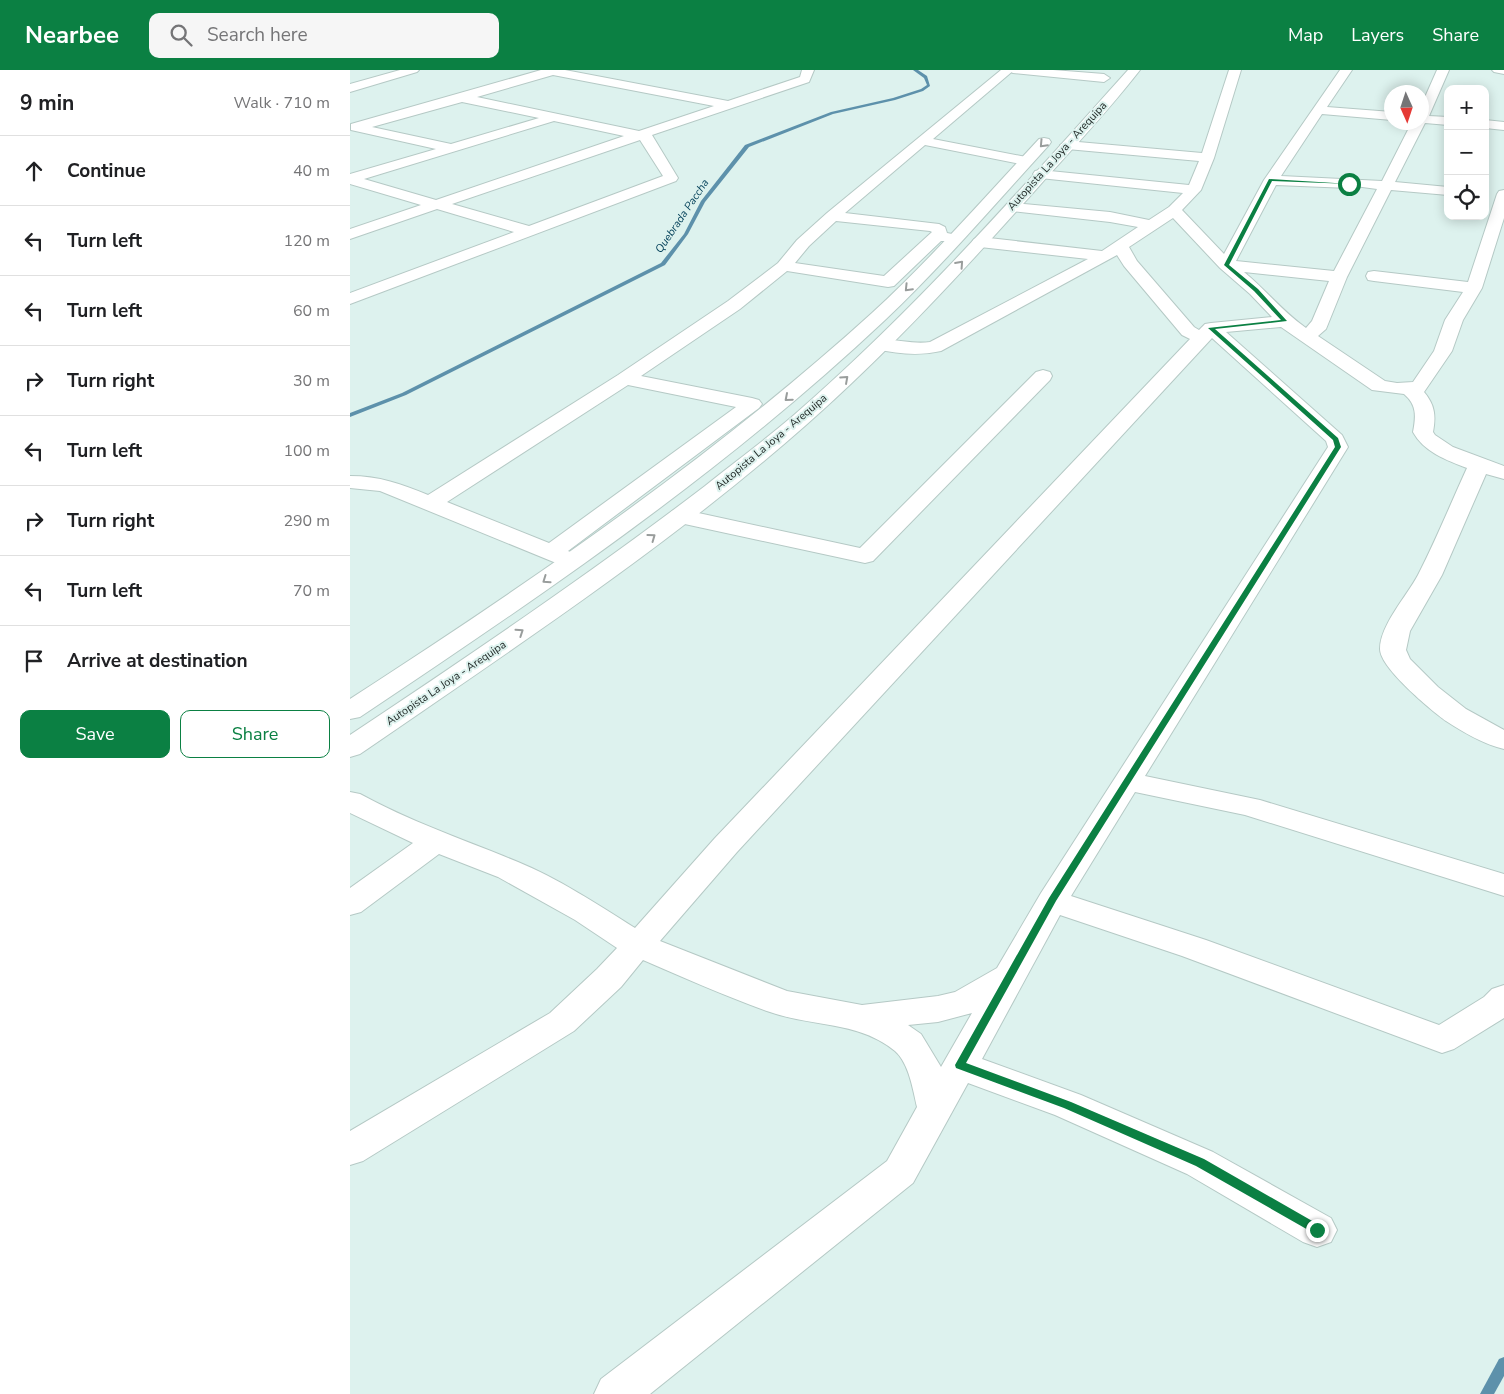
<!DOCTYPE html>
<html lang="en">
<head>
<meta charset="utf-8">
<style>
  body { margin:0; font-family:"Nunito Sans",sans-serif; background:#f6f6f6; color:#202124 }
  .controls { position:absolute; right:15px; top:15px; display:grid; overflow:hidden; border-radius:10px; box-shadow:0 2px 12px #0003 }
  .controls button { width:45px; height:45px; display:grid; place-items:center; padding:0; border:0; border-bottom:1px solid #e0e0e0; background:#fff; color:#202124; font:25px sans-serif }
  .compass { position:absolute; left:1034px; top:15px; width:45px; height:45px; border-radius:50%; background:#fff; box-shadow:0 2px 12px #0003; rotate:177deg }
  .stop { position:absolute; width:15px; height:15px; margin:-11px; border:4px solid #0b8043; border-radius:50%; background:#fff }
  .stop.end { background:#0b8043; border-color:#fff; box-shadow:0 1px 5px #0008 }
  .list { margin:0; padding:0; list-style:none }
  h2 { display:flex; justify-content:space-between; align-items:center; height:65px; margin:0; padding:0 20px; font-size:21px }
  h2 small { font-size:16px; font-weight:400; color:#757577 }
  .list li { display:grid; grid-template-columns:32px 1fr auto; gap:15px; align-items:center; box-sizing:border-box; height:70px; padding:0 20px; border-top:1px solid #e0e0e0 }
  .list b { display:block; font-size:19px; white-space:nowrap }
  .list em { font-size:16px; font-style:normal; color:#757577 }
  .actions { display:flex; gap:10px; padding:15px 20px }
  .actions a { flex:1; padding:11px 0; border:1px solid #0b8043; border-radius:10px; text-align:center; font-size:18px; color:#0b8043 }
  .actions .main { background:#0b8043; color:#fff }
  .icon { flex:none; width:28px; height:28px; fill:none; stroke:currentColor; stroke-width:2; stroke-linecap:round; stroke-linejoin:round }
  .map { position:relative; flex:none; width:1154px; height:1324px; overflow:hidden }
  header { display:flex; align-items:center; gap:30px; box-sizing:border-box; height:70px; padding:0 25px; background:#0b8043; color:#fff }
  header strong { font-size:24px }
  nav { display:flex; gap:28px; margin-inline-start:auto; font-size:18px }
  .search { width:350px; height:45px; background:#f6f6f6; display:flex; align-items:center; gap:12px; box-sizing:border-box; padding:0 18px; border-radius:10px; color:#757577; font-size:19px }
  main { display:flex }
  aside { flex:1; background:#fff }
  .map>svg:first-child { display:block }
  .lines { fill:none; stroke-linecap:round; stroke-linejoin:round }
  .stream { fill:#5d91ab; fill-rule:evenodd }
  .minor-casing { stroke:#b5c9c5; stroke-width:2 }
  .tertiary-casing { stroke:#b5c9c5; stroke-width:2 }
  .primary-casing { stroke:#b5c9c5; stroke-width:2 }
  .minor { fill:#fff; fill-rule:evenodd }
  .tertiary { fill:#fff; fill-rule:evenodd }
  .primary { fill:#fff; fill-rule:evenodd }
  .oneway { stroke:#999d9c }
  .route { fill:#0b8043 }
  .labels { text-anchor:middle; dominant-baseline:central; stroke-width:4; stroke-linejoin:round; paint-order:stroke }
  .far-street-label { font-size:11px; fill:#1d2523; stroke:#ddf2ee }
  .far-water-label { font-size:11px; font-style:italic; fill:#013f58; stroke:#ddf2ee }
</style>
</head>
<body>
<header>
<strong>Nearbee</strong>
<div class="search"><svg class="icon" aria-label="search" viewBox="0 0 24 24"><circle cx="10" cy="10" r="6"/><path d="M15 15l6 6"/></svg>Search here</div>
<nav><a>Map</a><a>Layers</a><a>Share</a></nav>
</header>
<main>
<aside>
<h2>9 min<small>Walk · 710 m</small></h2>
<ul class="list">
<li><svg class="icon" aria-label="ahead" viewBox="0 0 24 24"><path d="M12 20V5M6 11l6-6 6 6"/></svg><div><b>Continue</b></div><em>40 m</em></li>
<li><svg class="icon" aria-label="left" viewBox="0 0 24 24"><path d="M17 20v-9H6M10 6l-5 5 5 5"/></svg><div><b>Turn left</b></div><em>120 m</em></li>
<li><svg class="icon" aria-label="left" viewBox="0 0 24 24"><path d="M17 20v-9H6M10 6l-5 5 5 5"/></svg><div><b>Turn left</b></div><em>60 m</em></li>
<li><svg class="icon" aria-label="right" viewBox="0 0 24 24"><path d="M7 20v-9h11M14 6l5 5-5 5"/></svg><div><b>Turn right</b></div><em>30 m</em></li>
<li><svg class="icon" aria-label="left" viewBox="0 0 24 24"><path d="M17 20v-9H6M10 6l-5 5 5 5"/></svg><div><b>Turn left</b></div><em>100 m</em></li>
<li><svg class="icon" aria-label="right" viewBox="0 0 24 24"><path d="M7 20v-9h11M14 6l5 5-5 5"/></svg><div><b>Turn right</b></div><em>290 m</em></li>
<li><svg class="icon" aria-label="left" viewBox="0 0 24 24"><path d="M17 20v-9H6M10 6l-5 5 5 5"/></svg><div><b>Turn left</b></div><em>70 m</em></li>
<li><svg class="icon" aria-label="arrive" viewBox="0 0 24 24"><path d="M6 21V4h12l-3 4 3 4H6"/></svg><div><b>Arrive at destination</b></div></li>
</ul>
<div class="actions"><a class="main">Save</a><a>Share</a></div>
</aside>
<div class="map">
<svg width="1154" height="1324" viewBox="0 0 1154 1324">
  <rect width="100%" height="100%" fill="#ddf2ee"/>
  <g class="lines">
    <g class="stream">
      <path d="M563,0H568L577,6L580,16L573,21L545,30L483,44L399,77L355,132L338,164L315,195L56,325L0,347V343L52,323L311,193L334,164L351,131L395,75L481,42L543,28L571,19L577,15L574,8Z"/>
      <path d="M1154,1287V1306L1144,1324H1130L1149,1289Z"/>
    </g>
    <g class="minor-casing">
      <g id="minor">
        <path d="M50,0H69L67,2L0,22V14Z"/>
        <path d="M191,0H215L378,31L450,7L452,0H464L459,12L302,65L328,108L326,111L0,234V223L164,162L87,139L0,169V159L71,135L0,114V104L86,79L1,60V54ZM203,5L364,36L289,61L127,27ZM112,32L189,48L101,74L22,57ZM204,51L274,66L86,130L14,109ZM290,70L313,106L179,156L102,134Z"/>
        <path d="M651,0H664L583,69L681,88L683,91L681,94L676,95L575,75L495,143L589,154L595,157L597,163L607,165L609,168L607,171H591L544,216L538,217L437,201L390,239L291,306L402,328L409,330L412,334L409,338L218,481L227,485L231,490L227,495L219,497L211,495L30,421L0,418V406C29,406 52,414 78,425L268,305L378,231L428,193L447,170L477,143ZM486,151L580,161L582,162L534,206L445,193L459,176ZM278,315L386,337L199,473L97,432Z"/>
        <path d="M879,0H891L864,88L851,120L832,140L874,184L914,110L990,0H1002L977,37L1042,42V50L972,44L931,106L1032,111L1062,52H1072V34L1087,0H1099L1079,46L1098,47V55L1075,53L1045,112L1098,117V125L1041,120L997,207L976,259L968,266L1035,311L1047,313L1063,312L1084,281L1095,250L1113,222L1024,211L1018,210L1016,206L1018,202L1024,201L1118,212L1147,124L1149,121L1154,120V148L1132,218L1113,250L1102,281L1074,322C1085,335 1086,346 1083,362L1085,365L1103,377L1154,396V409L1136,404L1092,505L1060,561L1056,580L1060,589L1088,617L1116,639L1154,660V679C1135,675 1113,662 1096,651C1081,640 1030,598 1030,579C1030,555 1057,526 1068,505C1086,470 1101,433 1117,398C1096,390 1074,382 1063,362C1066,346 1067,335 1054,324L1022,320L931,257L876,262L992,365L998,377L795,706L910,730L1154,804V826L895,745L785,722L721,826L856,870L1089,955L1134,927L1142,919L1154,915V948L1104,979L1092,983L832,886L710,845L632,989L731,1025L863,1082L981,1148L987,1160L981,1172L967,1177L953,1172L837,1104L705,1045L618,1013L563,1113L300,1324H244L251,1309L537,1091L567,1037C563,1020 559,993 545,981C509,951 462,957 420,942C377,927 335,908 293,890L271,917L224,961L13,1091L0,1095V1061L200,943L247,899L267,878L225,850L148,807L89,784L11,842L0,845V818L63,773L0,743V722L10,724C61,752 115,770 168,792C207,808 249,835 285,858L365,768L840,269L832,265L774,196L767,185L591,281C569,286 548,284 526,279L523,275L526,271C542,267 561,275 580,272L738,189L630,177L624,175L622,172L624,169L630,167L752,181L788,157L760,152L662,141L657,140L655,137L657,134L662,133L760,142L799,150L819,137L833,123L690,108L685,107L683,104L685,101L690,100L839,115L849,91L717,79L710,75L717,71L852,83ZM926,115L999,118L1005,116L1027,119L984,201L886,191ZM823,148L870,198L900,224L922,247L861,253L855,254L849,260L844,257L787,191L779,177ZM894,202L979,211L962,251L956,258C933,242 916,220 894,202ZM862,268L976,371L978,377L691,823L647,898L605,922L588,926L512,935L437,921L310,871L387,782ZM622,943L591,997L571,964L558,955L588,952Z"/>
        <path d="M1142,0H1154V4L1144,2Z"/>
        <path d="M1135,50L1154,52V60L1135,58Z"/>
        <path d="M693,300L700,302L702,306L700,310L523,491L515,493L330,453L322,451L319,446L322,441L330,439L510,478L686,302Z"/>
      </g>
    </g>
    <g class="tertiary-casing">
      <path id="tertiary" d="M657,0H703L754,4L760,8L754,12L663,3Z"/>
    </g>
    <g class="primary-casing">
      <g id="primary">
        <path d="M778,0H790C759,40 724,77 690,115C616,198 540,281 456,355C319,476 161,580 10,684L0,687V665C120,585 240,504 355,416C385,392 415,370 444,345C565,240 671,119 778,0Z"/>
        <path d="M694,68L699,69L701,72L699,75C645,134 593,195 535,250C375,401 193,525 10,647L0,649V629C182,511 361,389 522,243C581,189 634,128 689,69Z"/>
      </g>
    </g>
    <use href="#minor" class="minor"/>
    <use href="#tertiary" class="tertiary"/>
    <use href="#primary" class="primary"/>
  </g>
  <defs><path id="oneway-chevron" d="M-2-3.5L2.5 0L-2 3.5" fill="none" stroke-width="1.6" stroke-linecap="round" stroke-linejoin="round" transform="scale(1.25)"/></defs>
  <g class="oneway">
    <use href="#oneway-chevron" transform="translate(693 74) rotate(133)"/>
    <use href="#oneway-chevron" transform="translate(610 194) rotate(-48)"/>
    <use href="#oneway-chevron" transform="translate(558 218) rotate(134)"/>
    <use href="#oneway-chevron" transform="translate(495 309) rotate(-42)"/>
    <use href="#oneway-chevron" transform="translate(438 328) rotate(139)"/>
    <use href="#oneway-chevron" transform="translate(302 467) rotate(-36)"/>
    <use href="#oneway-chevron" transform="translate(196 510) rotate(145)"/>
    <use href="#oneway-chevron" transform="translate(170 562) rotate(-34)"/>
  </g>
  <path class="route" d="M919,109L1001,114L922,111L879,195L908,219L937,251L865,259L988,368L991,377L706,831L616,993L721,1032L854,1089L971,1156L973,1160L971,1163L967,1165L846,1096L714,1038L606,998L605,995L699,828L985,377L983,370L858,258L931,250L904,221L874,195Z"/>
  <g class="labels">
    <g class="far-street-label">
      <text transform="translate(707 86) rotate(-48)">Autopista La Joya - Arequipa</text>
      <text transform="translate(421 372) rotate(-40)">Autopista La Joya - Arequipa</text>
      <text transform="translate(96 613) rotate(-34)">Autopista La Joya - Arequipa</text>
    </g>
    <g class="far-water-label">
      <text transform="translate(332 146) rotate(-56)">Quebrada Paccha</text>
    </g>
  </g>
</svg>
<div class="controls">
<button>+</button>
<button>−</button>
<button><svg class="icon" aria-label="locate" viewBox="0 0 24 24"><circle cx="12" cy="12" r="6"/><path d="M12 2v4M12 18v4M2 12h4M18 12h4"/></svg></button>
</div>
<svg class="compass" viewBox="-18 -18 36 36"><path d="M0-13l5 13h-10z" fill="#e53935"/><path d="M0 13l5-13h-10z" fill="#757577"/></svg>
<div class="stop" style="left:999px;top:114px"></div>
<div class="stop end" style="left:967px;top:1160px"></div>
</div>
</main>
</body>
</html>
